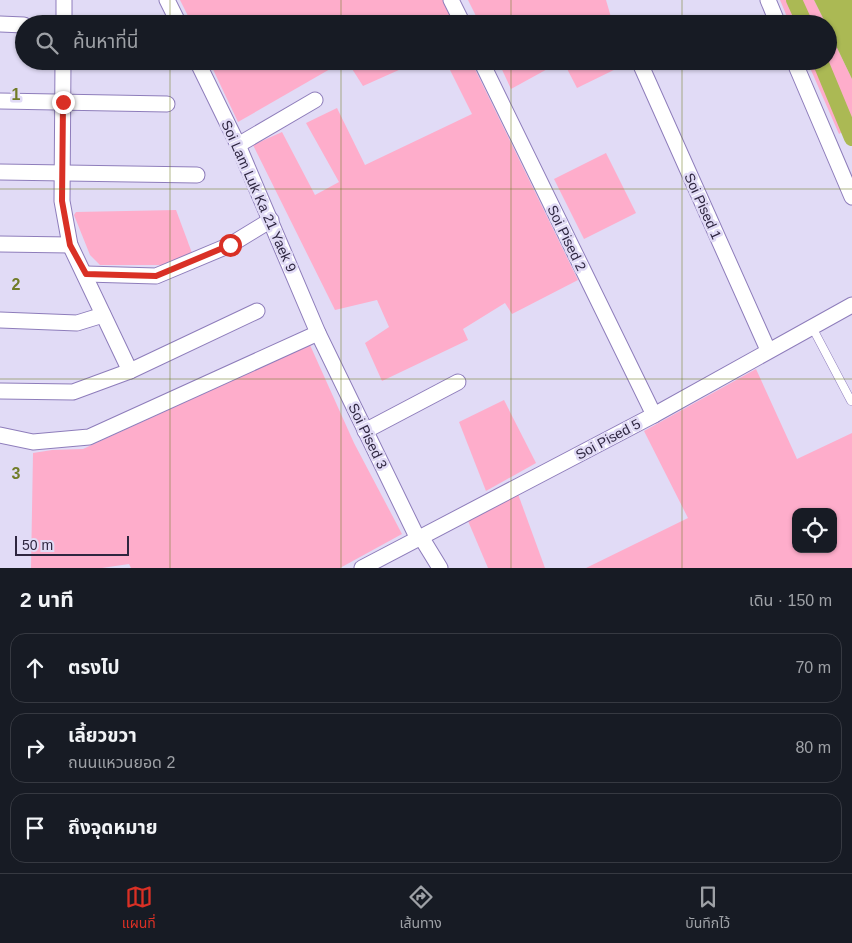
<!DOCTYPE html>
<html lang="th">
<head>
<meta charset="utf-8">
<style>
  body { margin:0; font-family:Arial,"Noto Sans Thai",sans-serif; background:#242831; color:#f1f3f6 }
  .controls { position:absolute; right:15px; bottom:15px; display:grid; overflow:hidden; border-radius:10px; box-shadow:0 1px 4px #0004 }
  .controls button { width:45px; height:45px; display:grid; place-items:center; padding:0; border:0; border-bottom:1px solid #363941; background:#171b24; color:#f1f3f6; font:25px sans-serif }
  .scale { position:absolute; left:15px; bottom:12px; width:114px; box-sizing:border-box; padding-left:5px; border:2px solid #2e2640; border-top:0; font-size:14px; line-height:18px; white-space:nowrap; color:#2e2640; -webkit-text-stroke:4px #e1dbf6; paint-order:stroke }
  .stop { position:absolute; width:15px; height:15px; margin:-11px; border:4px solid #d93025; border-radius:50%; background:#fff }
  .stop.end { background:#d93025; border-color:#fff; box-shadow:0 1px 5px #0008 }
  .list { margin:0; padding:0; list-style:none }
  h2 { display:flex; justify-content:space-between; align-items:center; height:65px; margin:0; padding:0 20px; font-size:21px }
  h2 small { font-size:16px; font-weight:400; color:#9ea1a6 }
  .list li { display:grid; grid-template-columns:32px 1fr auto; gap:15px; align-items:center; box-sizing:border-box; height:70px; margin:0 10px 10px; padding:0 10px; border:1px solid #363941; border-radius:15px }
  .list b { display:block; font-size:19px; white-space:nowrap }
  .list p { margin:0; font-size:16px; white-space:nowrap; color:#9ea1a6 }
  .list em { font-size:16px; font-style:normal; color:#9ea1a6 }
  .icon { flex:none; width:28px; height:28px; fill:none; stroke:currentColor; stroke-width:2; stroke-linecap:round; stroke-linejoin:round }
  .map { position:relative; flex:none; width:852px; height:568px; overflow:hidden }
  .search { position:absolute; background:#171b24; box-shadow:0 1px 4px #0004; left:15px; right:15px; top:15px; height:55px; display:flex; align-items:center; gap:12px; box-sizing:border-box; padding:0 18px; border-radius:28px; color:#9ea1a6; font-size:19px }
  .sheet { height:305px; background:#171b24 }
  nav { display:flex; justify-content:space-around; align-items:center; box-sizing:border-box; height:70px; border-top:1px solid #363941; background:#171b24; font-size:14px; color:#9ea1a6 }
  nav a { display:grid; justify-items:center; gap:2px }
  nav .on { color:#d93025 }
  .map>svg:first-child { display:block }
  .green { fill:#feadcb; fill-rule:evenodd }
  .water { fill:#abb954 }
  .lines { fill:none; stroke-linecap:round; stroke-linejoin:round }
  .canal { stroke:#abb954; stroke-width:16 }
  .service-casing { stroke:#8e7dbb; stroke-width:9 }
  .minor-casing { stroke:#8e7dbb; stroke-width:17 }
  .service { stroke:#fff; stroke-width:8 }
  .minor { stroke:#fff; stroke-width:15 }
  .route { stroke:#d93025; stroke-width:6 }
  .grid { fill:none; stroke:#717c28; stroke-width:1; stroke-opacity:0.55 }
  .labels { text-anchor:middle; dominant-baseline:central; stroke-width:5; stroke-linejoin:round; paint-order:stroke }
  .street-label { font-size:14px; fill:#2e2640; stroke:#e1dbf6 }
  .grid-label { font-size:16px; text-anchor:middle; font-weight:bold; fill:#717c28; stroke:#e1dbf6; stroke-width:5; stroke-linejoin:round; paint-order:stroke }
</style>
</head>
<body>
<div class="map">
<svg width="852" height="568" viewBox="0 0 852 568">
  <rect width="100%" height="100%" fill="#e1dbf6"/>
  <g class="green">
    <path d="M180,0H443L455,24H192Z"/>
    <path d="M468,0H606L613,24H480Z"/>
    <path d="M780,0H814L826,24H790Z"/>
    <path d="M828,29L852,79V125L839,134L807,61H828Z"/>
    <path d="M209,61H344L238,122Z"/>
    <path d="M347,61H419L363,86Z"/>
    <path d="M458,61H471L578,280L512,314L505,303L463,329L468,340L382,381L365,343L389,327L377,300L335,310L253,145L282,132L315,195L339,182L306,123L337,108L365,165L472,114L448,66Z"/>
    <path d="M498,61H562L511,89Z"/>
    <path d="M563,61H621L622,66L577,88Z"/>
    <path d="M606,153L636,213L584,239L554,179Z"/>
    <path d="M176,210L192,253L162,265H100L90,255L74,215L76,212Z"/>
    <path d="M310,345L354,443L402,534L340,568H131L129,564L102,568H31L33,453L52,450L83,449Z"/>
    <path d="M756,369L797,459L852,433V568H586L688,518L644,431ZM796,512H833V549H796Z"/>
    <path d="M504,400L536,463L486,491L459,422Z"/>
    <path d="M518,494L545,568H488L468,521Z"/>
  </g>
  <path class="water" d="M814,0H852V79L828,29V24H826Z"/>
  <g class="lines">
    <g class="canal">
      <path d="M794,0L805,24"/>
      <path d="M820,61L852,138"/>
    </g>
    <g class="service-casing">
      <path id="service" d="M812,327L851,401"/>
    </g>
    <g class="minor-casing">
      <g id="minor">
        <path d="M167,0L179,24"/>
        <path d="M451,0L463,24"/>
        <path d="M768,0L778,24"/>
        <path d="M0,24L24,25"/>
        <path d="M64,24V0"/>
        <path d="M63,61L62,201L70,245L130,371"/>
        <path d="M197,61L238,145L318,333L418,539"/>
        <path d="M481,61L654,415"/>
        <path d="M639,61L768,350"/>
        <path d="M794,61L852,197"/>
        <path d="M0,101L167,104"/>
        <path d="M238,145L315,100"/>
        <path d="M0,172L197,175"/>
        <path d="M0,244L70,245"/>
        <path d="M86,274L156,276L230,245L271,220"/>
        <path d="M0,320L77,323L103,315"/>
        <path d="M0,391L73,392L130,371L257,311"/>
        <path d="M365,431L458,382"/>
        <path d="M0,435L33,442L89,437L318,333"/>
        <path d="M421,537L440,568"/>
        <path d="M362,568L654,415L852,305"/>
      </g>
    </g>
    <use href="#service" class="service"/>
    <use href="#minor" class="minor"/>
  </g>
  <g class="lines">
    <path class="route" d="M63,102L62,201L70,245L86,274L156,276L230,245"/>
  </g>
  <path class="grid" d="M170,0V24M341,0V24M511,0V24M682,0V24M170,61V568M341,61V568M511,61V568M682,61V568M0,189H852M0,379H852"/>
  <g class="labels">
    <g class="street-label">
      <text transform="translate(259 196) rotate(66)">Soi Lam Luk Ka 21 Yaek 9</text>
      <text transform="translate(703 206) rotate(66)">Soi Pised 1</text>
      <text transform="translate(567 238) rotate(64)">Soi Pised 2</text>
      <text transform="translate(368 436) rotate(64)">Soi Pised 3</text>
      <text transform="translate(608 439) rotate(-28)">Soi Pised 5</text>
    </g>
  </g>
  <g class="grid-label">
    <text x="16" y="100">1</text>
    <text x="16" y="290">2</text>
    <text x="16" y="479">3</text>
  </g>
</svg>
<div class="controls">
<button><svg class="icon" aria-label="locate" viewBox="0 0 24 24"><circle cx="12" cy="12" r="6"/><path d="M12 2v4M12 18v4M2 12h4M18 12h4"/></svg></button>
</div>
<div class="scale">50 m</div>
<div class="stop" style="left:230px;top:245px"></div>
<div class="stop end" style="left:63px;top:102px"></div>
<div class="search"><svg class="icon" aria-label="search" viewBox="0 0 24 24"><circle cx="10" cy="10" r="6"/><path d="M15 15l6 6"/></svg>ค้นหาที่นี่</div>
</div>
<section class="sheet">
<h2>2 นาที<small>เดิน · 150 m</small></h2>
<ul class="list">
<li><svg class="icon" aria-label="ahead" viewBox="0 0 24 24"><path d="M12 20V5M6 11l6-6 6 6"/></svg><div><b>ตรงไป</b></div><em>70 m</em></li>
<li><svg class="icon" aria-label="right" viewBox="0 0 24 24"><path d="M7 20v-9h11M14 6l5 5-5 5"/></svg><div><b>เลี้ยวขวา</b><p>ถนนแหวนยอด 2</p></div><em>80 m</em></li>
<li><svg class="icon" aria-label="arrive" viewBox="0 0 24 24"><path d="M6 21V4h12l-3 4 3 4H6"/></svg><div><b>ถึงจุดหมาย</b></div></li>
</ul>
</section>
<nav>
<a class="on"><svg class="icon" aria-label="map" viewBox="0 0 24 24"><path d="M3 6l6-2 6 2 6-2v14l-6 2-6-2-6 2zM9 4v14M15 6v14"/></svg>แผนที่</a>
<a><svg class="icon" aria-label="directions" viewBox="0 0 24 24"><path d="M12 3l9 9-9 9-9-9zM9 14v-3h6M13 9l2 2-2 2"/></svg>เส้นทาง</a>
<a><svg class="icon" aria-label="saved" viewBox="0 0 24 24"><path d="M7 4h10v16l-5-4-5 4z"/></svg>บันทึกไว้</a>
</nav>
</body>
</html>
